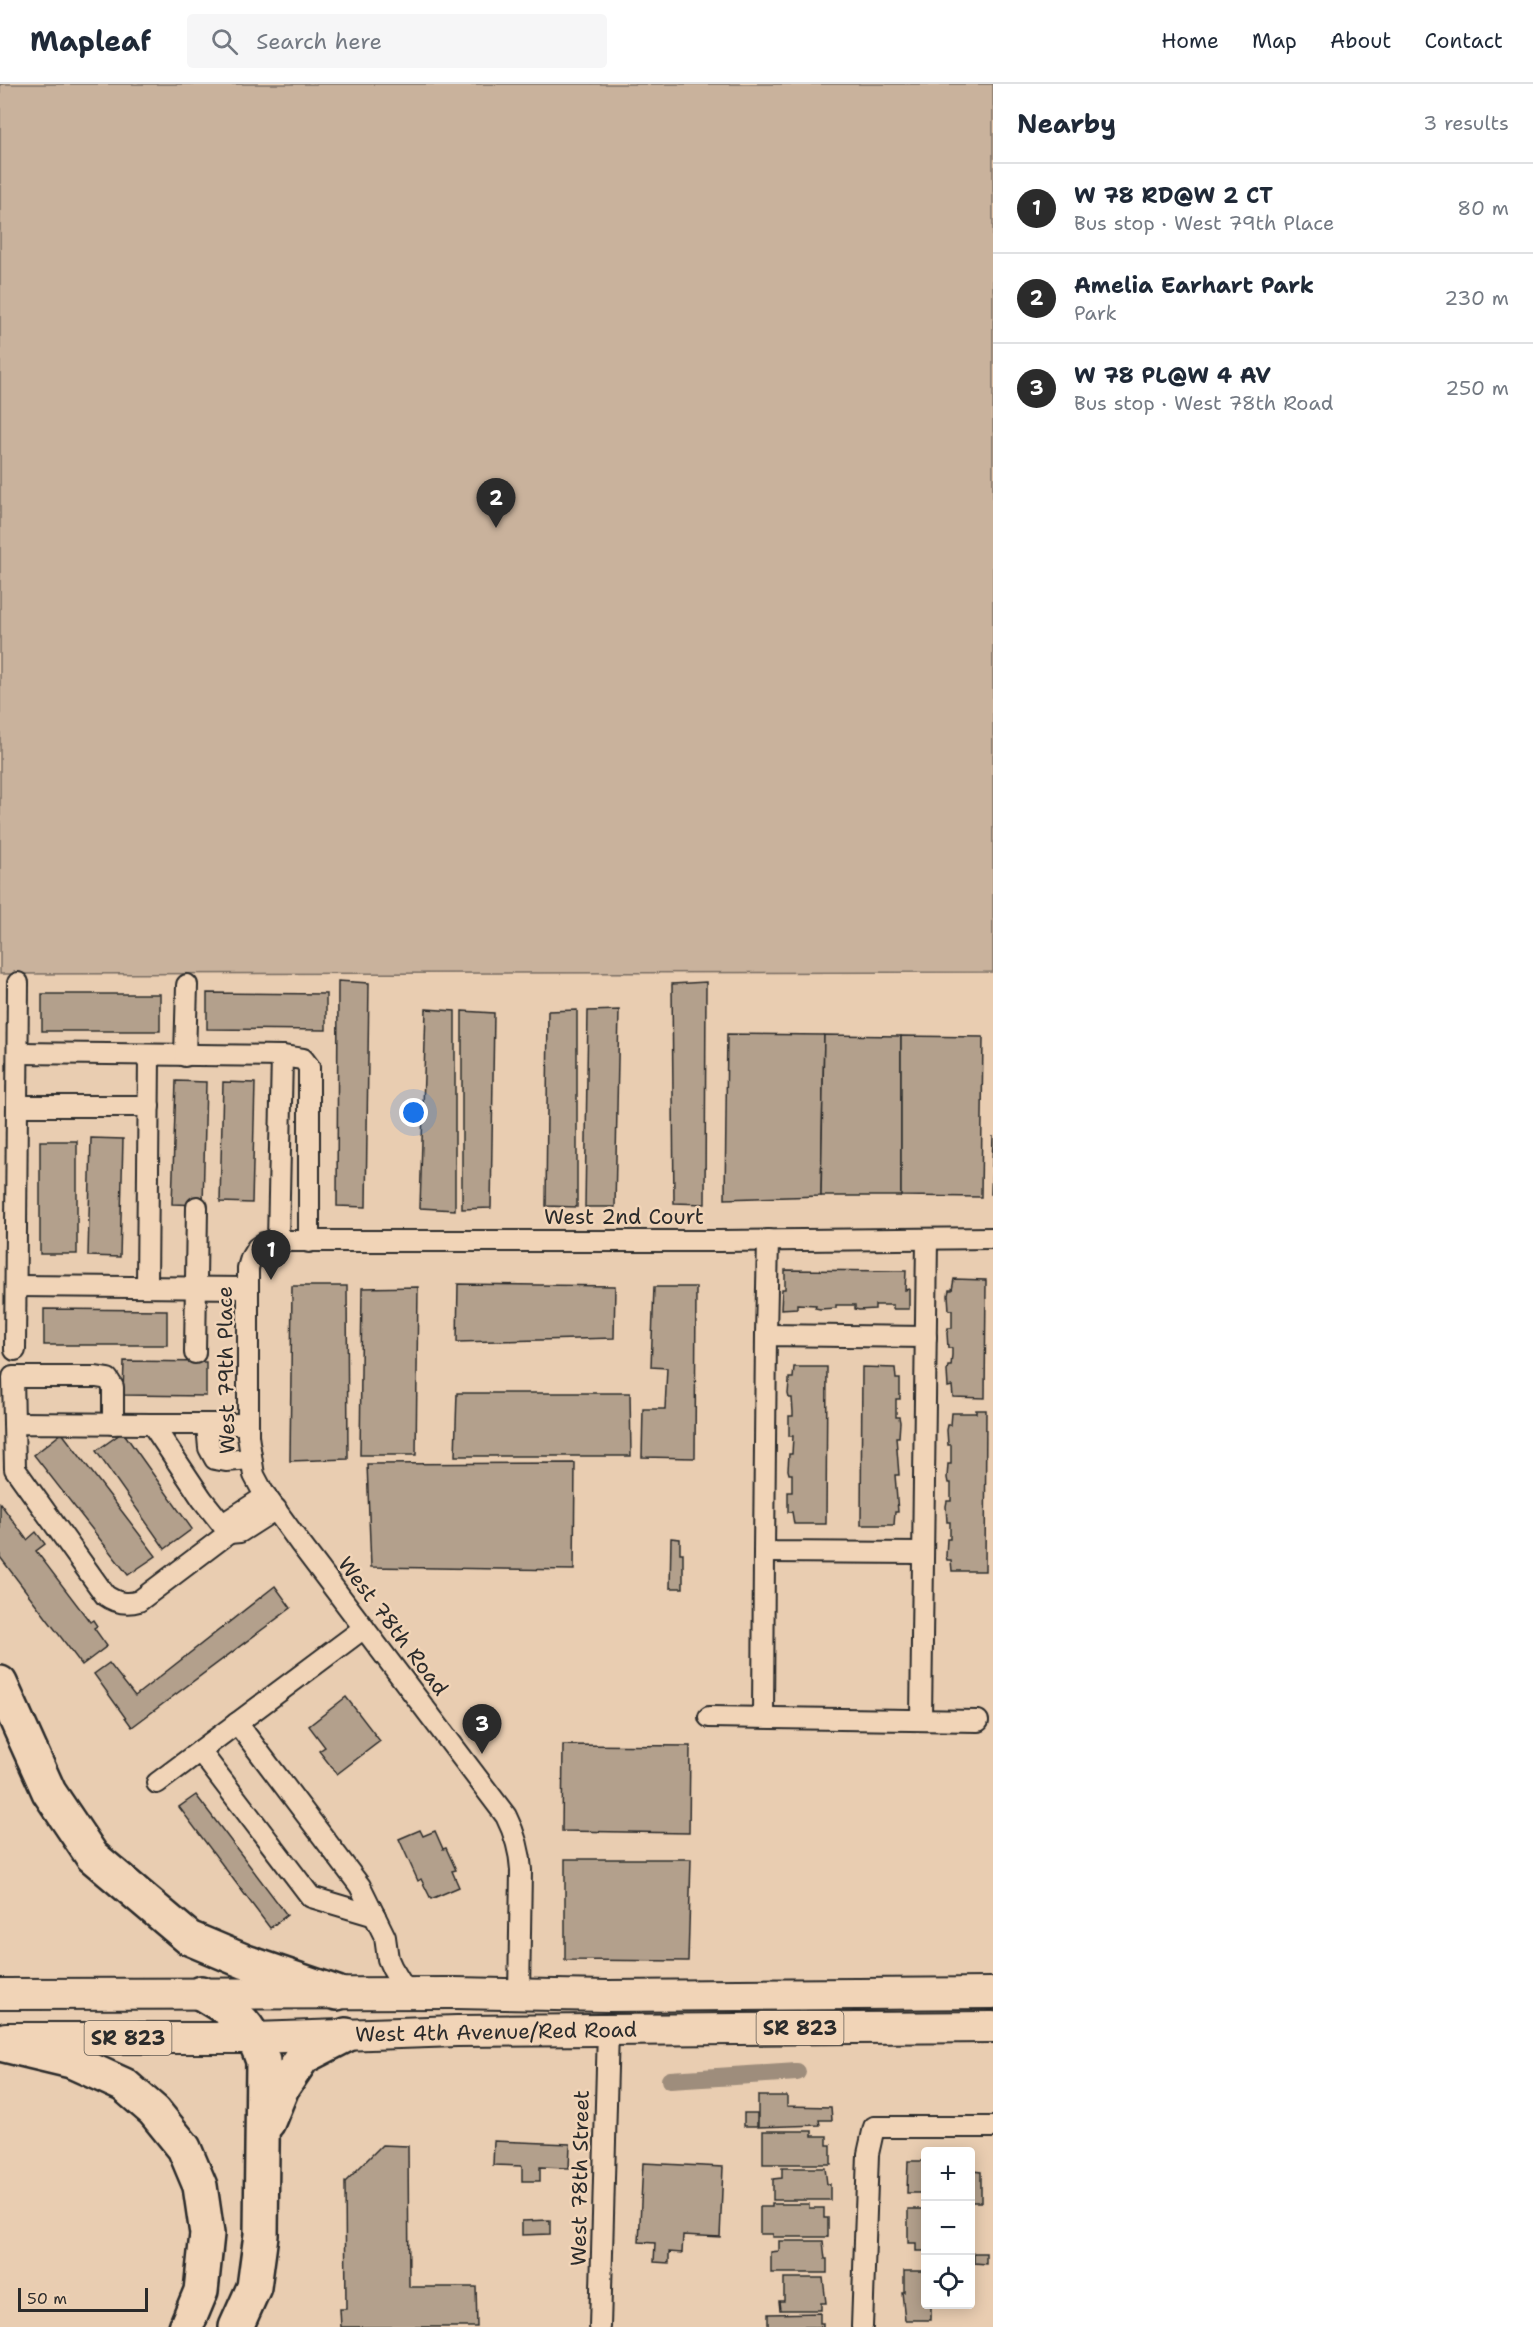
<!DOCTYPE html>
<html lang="en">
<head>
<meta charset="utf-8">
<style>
  body { margin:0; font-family:"Shantell Sans",sans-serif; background:#f6f6f7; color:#1f2937 }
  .controls { position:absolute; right:18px; bottom:18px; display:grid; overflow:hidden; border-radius:6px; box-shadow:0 3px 15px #0003 }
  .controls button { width:54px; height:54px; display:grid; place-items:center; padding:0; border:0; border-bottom:2px solid #e0e1e3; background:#fff; color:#1f2937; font:30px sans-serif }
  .scale { position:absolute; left:18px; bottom:15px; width:130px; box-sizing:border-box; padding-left:6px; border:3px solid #2b2b2b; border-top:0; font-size:16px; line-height:21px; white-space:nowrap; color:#2b2b2b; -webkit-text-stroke:4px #f1d4b7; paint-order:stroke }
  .you { position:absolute; left:414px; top:1029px; width:21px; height:21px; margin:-15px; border:4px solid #fff; border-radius:50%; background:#1a73e8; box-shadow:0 0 0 9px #1a73e833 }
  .badge { display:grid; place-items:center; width:39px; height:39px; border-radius:50%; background:#2b2b2b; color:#fff; font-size:20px; font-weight:700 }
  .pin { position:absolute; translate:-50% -50px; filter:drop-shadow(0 2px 3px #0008) }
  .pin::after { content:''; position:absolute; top:32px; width:21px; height:18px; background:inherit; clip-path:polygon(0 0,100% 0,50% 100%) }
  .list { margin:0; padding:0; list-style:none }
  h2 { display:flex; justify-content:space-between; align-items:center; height:78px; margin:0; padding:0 24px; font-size:26px }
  h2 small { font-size:20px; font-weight:400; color:#747a83 }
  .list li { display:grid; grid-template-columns:39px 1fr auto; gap:18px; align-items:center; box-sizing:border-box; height:90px; padding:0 24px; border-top:2px solid #e0e1e3 }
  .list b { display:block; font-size:22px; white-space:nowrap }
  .list p { margin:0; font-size:20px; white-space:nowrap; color:#747a83 }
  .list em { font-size:20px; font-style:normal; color:#747a83 }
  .icon { flex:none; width:33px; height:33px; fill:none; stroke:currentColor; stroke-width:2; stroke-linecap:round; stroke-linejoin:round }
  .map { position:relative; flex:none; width:993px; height:2243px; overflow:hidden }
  header { display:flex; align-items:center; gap:36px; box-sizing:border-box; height:84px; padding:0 30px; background:#fff; border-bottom:2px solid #e0e1e3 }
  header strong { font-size:28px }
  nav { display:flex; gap:33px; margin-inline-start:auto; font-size:21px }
  .search { width:420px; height:54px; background:#f6f6f7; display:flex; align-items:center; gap:15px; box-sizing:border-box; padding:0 21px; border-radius:6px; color:#747a83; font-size:22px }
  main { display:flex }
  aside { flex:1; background:#fff }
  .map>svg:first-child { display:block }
  .green { fill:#c9b29c; stroke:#7a6e64; stroke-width:1.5 }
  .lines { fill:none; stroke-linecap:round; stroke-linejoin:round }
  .canal { stroke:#9e8d7c; stroke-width:18 }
  .building { fill:#b3a08c; stroke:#2b2b2b; stroke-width:1.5 }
  .minor-casing { stroke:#2b2b2b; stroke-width:24 }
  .primary-casing { stroke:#2b2b2b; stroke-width:34 }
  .motorway-casing { stroke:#2b2b2b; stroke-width:38 }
  .minor { stroke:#f1d4b7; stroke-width:20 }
  .primary { stroke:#f1d4b7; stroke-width:30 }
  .motorway { stroke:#f1d4b7; stroke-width:33 }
  .labels { text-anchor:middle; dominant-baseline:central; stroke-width:5; stroke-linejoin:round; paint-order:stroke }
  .shield { fill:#f1d4b7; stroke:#665e55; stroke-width:1.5 }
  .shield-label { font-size:20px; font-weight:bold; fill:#2b2b2b }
  .street-label { font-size:21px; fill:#2b2b2b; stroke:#f1d4b7 }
</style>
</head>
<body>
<header>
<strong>Mapleaf</strong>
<div class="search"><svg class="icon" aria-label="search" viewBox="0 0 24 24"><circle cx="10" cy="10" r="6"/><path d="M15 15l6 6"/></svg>Search here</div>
<nav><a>Home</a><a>Map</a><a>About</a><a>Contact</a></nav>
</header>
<main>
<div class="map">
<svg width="993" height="2243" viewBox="0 0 993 2243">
  <rect width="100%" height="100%" fill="#e9cdb1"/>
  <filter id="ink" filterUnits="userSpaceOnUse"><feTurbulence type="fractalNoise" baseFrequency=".0167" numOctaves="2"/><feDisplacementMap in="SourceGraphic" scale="12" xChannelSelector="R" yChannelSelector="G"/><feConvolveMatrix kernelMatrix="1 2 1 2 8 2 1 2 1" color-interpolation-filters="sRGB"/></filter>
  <g filter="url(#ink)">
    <path class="green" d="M0,0H993V888L0,890Z"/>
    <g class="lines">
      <path class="canal" d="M670,1996L797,1988"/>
    </g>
    <g class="building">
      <path d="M338,897L369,899L366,1123L337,1122Z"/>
      <path d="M706,898L705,1120L674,1119L672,900Z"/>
      <path d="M207,909L326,910V946L207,945Z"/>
      <rect x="42" y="910" width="118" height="37"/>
      <path d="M426,925L455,927V1126L420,1124Z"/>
      <path d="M577,926V1123L546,1122L548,927Z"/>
      <path d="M619,926L615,1123H585L588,927Z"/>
      <path d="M462,927L494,929L491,1124L462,1125Z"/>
      <path d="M727,950L824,951L821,1112L725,1115Z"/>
      <path d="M824,951L901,952V1112H821Z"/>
      <path d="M901,952L983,953L981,1113L901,1112Z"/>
      <path d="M176,997L206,998L203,1121L172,1120Z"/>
      <path d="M223,998L255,999L252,1119L220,1118Z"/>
      <path d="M993,1052V1110H991Z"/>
      <path d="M91,1054L123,1055L120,1173L88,1172Z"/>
      <rect x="40" y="1057" width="37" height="113"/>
      <path d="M785,1186L906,1187L905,1206L909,1205V1225H893V1221H875V1225L859,1226L855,1225V1221H836V1224L820,1225L815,1224L816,1221L797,1220V1224L781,1225L782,1205H785Z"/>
      <path d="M954,1195L986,1196L985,1314L953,1313L952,1302L948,1303L947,1287L948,1282H951L952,1271V1264H948L947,1249L948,1244H952V1226H949L948,1211L949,1206H952Z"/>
      <path d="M458,1200L615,1202L614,1254L457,1258Z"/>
      <path d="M292,1202H347L348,1375L290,1377Z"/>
      <path d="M418,1203L416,1371H360L362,1204Z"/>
      <path d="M654,1203H696L695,1374L642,1373L643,1325H665L667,1284L651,1283Z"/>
      <path d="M44,1225L167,1226V1261H44Z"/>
      <path d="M124,1277L206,1278V1312L123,1311Z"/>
      <path d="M794,1283H827L826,1440H794L792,1428H788V1408H792V1390H789L788,1386L789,1370H792L793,1352H789V1332H793V1328L792,1314H789L788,1310L789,1298V1294H793Z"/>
      <path d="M862,1283L895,1284L896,1295H900V1315H896V1333H899L900,1338L899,1353H896L899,1391H895L898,1428H895L894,1441H861Z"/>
      <path d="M457,1309H630L631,1372H455Z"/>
      <path d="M976,1326H986L985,1487H952L951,1476H947L946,1472L947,1455H950V1438H947L946,1422L947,1417H951V1399H948L947,1394L948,1380H951V1361H948L947,1346L948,1341H951L952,1329H976Z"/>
      <path d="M123,1348L192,1445L165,1465L96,1367Z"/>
      <path d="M62,1349L156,1472L128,1491L34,1371Z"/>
      <path d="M575,1379L574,1486L371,1483L367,1380Z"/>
      <path d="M0,1419L27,1456L36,1448L45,1460L36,1467L90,1538L93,1536L97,1542L94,1544L107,1562L82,1581L0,1473Z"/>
      <path d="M671,1454L680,1455V1469H683V1504H670Z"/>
      <path d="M275,1502L291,1524L132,1643L94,1590L109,1579L135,1612Z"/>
      <path d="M346,1613L380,1657L337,1690L319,1667L325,1663L309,1642Z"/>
      <path d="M563,1661L690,1662L689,1749L562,1747Z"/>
      <path d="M196,1711L287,1831L270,1844L179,1723Z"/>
      <path d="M420,1746L423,1752L435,1747L443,1765L446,1764L456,1786L452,1787L459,1803L431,1815L421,1795L418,1797L399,1755Z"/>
      <path d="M565,1775H691L688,1877L565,1876Z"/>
      <path d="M758,2012H787V2022L831,2023L832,2036H819L820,2041L758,2043Z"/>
      <rect x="744" y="2029" width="13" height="13"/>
      <path d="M763,2047H812V2052H827V2061H831V2080H763Z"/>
      <path d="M494,2057L570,2060L569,2084L540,2083V2097H522V2082L493,2081Z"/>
      <path d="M382,2061L408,2062L409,2203H476L477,2243H341L340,2225H346L345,2098Z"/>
      <path d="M970,2072H973V2087L981,2088V2118H970Z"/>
      <path d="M908,2077H926V2109H907Z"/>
      <path d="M643,2079L723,2083L720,2153L683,2151L682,2169L669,2168V2179L654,2178L655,2159L639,2158Z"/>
      <path d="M782,2084H825L827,2100H830V2116H773V2095L782,2094Z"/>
      <path d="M772,2120H809V2124H824V2134H828V2153H773V2150H760V2123H772Z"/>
      <path d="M908,2125H924L926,2167H916V2159H908Z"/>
      <path d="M550,2136V2150L522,2151V2137Z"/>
      <path d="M779,2157H823L825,2175H827V2189H771V2168L779,2167Z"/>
      <path d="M974,2169H986V2180L974,2179Z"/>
      <path d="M904,2187H926V2220H931V2236H905L902,2208H904Z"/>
      <path d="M784,2194H823L826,2219H821V2226H780L779,2217H784Z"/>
      <path d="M820,2229V2239H823V2243H768V2230Z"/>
    </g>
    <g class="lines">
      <g class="minor-casing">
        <g id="minor">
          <path d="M18,969L282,972L303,975L309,983V1158"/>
          <path d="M185,972L187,901"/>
          <path d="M18,1022H149"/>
          <path d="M278,1157L282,972"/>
          <path d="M16,1202L246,1204"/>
          <path d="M147,1202L149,972"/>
          <path d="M766,1251L768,1156"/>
          <path d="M15,1266L18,899"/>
          <path d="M195,1269L197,1123"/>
          <path d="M14,1339L152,1340L202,1415L229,1449L139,1517C126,1521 116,1519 105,1511L15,1385Z"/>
          <path d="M14,1339L13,1293H96L108,1295L113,1303V1340"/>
          <path d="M152,1340H248"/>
          <path d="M207,1341L209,1364L215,1375L226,1377L251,1375"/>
          <path d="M266,1412L229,1436V1449L240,1448L276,1425"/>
          <path d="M923,1469L764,1468L766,1251L926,1253"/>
          <path d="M709,1633L978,1637"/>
          <path d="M763,1633L764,1468"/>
          <path d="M921,1636L927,1155"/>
          <path d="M237,1639L360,1802L385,1853L388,1875L392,1884L407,1909"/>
          <path d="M200,1667L311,1813L375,1832"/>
          <path d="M157,1699L364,1544"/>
          <path d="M519,1911L521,1786C520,1766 515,1750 506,1732L299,1458L263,1408L254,1391L248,1352V1184L251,1174L257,1164L264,1159L278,1157H718L993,1154"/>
          <path d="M600,2243L608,1946"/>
          <path d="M862,2243L868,2070L874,2043H993"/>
        </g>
      </g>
      <g class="primary-casing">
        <g id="primary">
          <path d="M0,1910L455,1909L609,1912L993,1909"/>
          <path d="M6,1954H255L457,1947L993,1943"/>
        </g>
      </g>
      <g class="motorway-casing">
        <g id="motorway">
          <path d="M0,1599L49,1708L92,1772L189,1854L246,1878L337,1909"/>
          <path d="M201,1909C237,1931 249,1935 263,1977L261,2151L254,2203L236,2243"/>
          <path d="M0,1960L71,1977L124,2001L154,2027L184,2064L200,2102L207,2150L201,2207L186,2243"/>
          <path d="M268,2038L282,2004L303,1973L346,1951"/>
        </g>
      </g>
      <use href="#minor" class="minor"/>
      <use href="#primary" class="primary"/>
      <use href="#motorway" class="motorway"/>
    </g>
  </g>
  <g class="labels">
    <g class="shield">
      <rect x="756.5" y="1927" width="87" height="34" rx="4.5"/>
      <rect x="84.5" y="1937" width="87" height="34" rx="4.5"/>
    </g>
    <g class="shield-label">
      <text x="800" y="1944">SR 823</text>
      <text x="128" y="1954">SR 823</text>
    </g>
    <g class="street-label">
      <text x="624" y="1133">West 2nd Court</text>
      <text transform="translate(226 1286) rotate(-91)">West 79th Place</text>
      <text transform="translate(393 1542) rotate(53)">West 78th Road</text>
      <text transform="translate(496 1948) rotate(-1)">West 4th Avenue/Red Road</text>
      <text transform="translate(580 2094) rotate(-89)">West 78th Street</text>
    </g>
  </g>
</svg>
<div class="controls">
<button>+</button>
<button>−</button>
<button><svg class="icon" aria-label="locate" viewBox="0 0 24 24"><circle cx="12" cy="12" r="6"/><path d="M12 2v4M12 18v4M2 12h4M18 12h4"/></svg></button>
</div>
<div class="scale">50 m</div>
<div class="you"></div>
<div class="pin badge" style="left:271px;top:1196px">1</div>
<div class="pin badge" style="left:496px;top:444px">2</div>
<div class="pin badge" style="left:482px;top:1670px">3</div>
</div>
<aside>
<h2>Nearby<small>3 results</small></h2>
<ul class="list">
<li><span class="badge">1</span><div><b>W 78 RD@W 2 CT</b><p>Bus stop · West 79th Place</p></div><em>80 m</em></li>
<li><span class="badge">2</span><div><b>Amelia Earhart Park</b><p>Park</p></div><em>230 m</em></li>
<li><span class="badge">3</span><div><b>W 78 PL@W 4 AV</b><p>Bus stop · West 78th Road</p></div><em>250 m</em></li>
</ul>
</aside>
</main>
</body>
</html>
